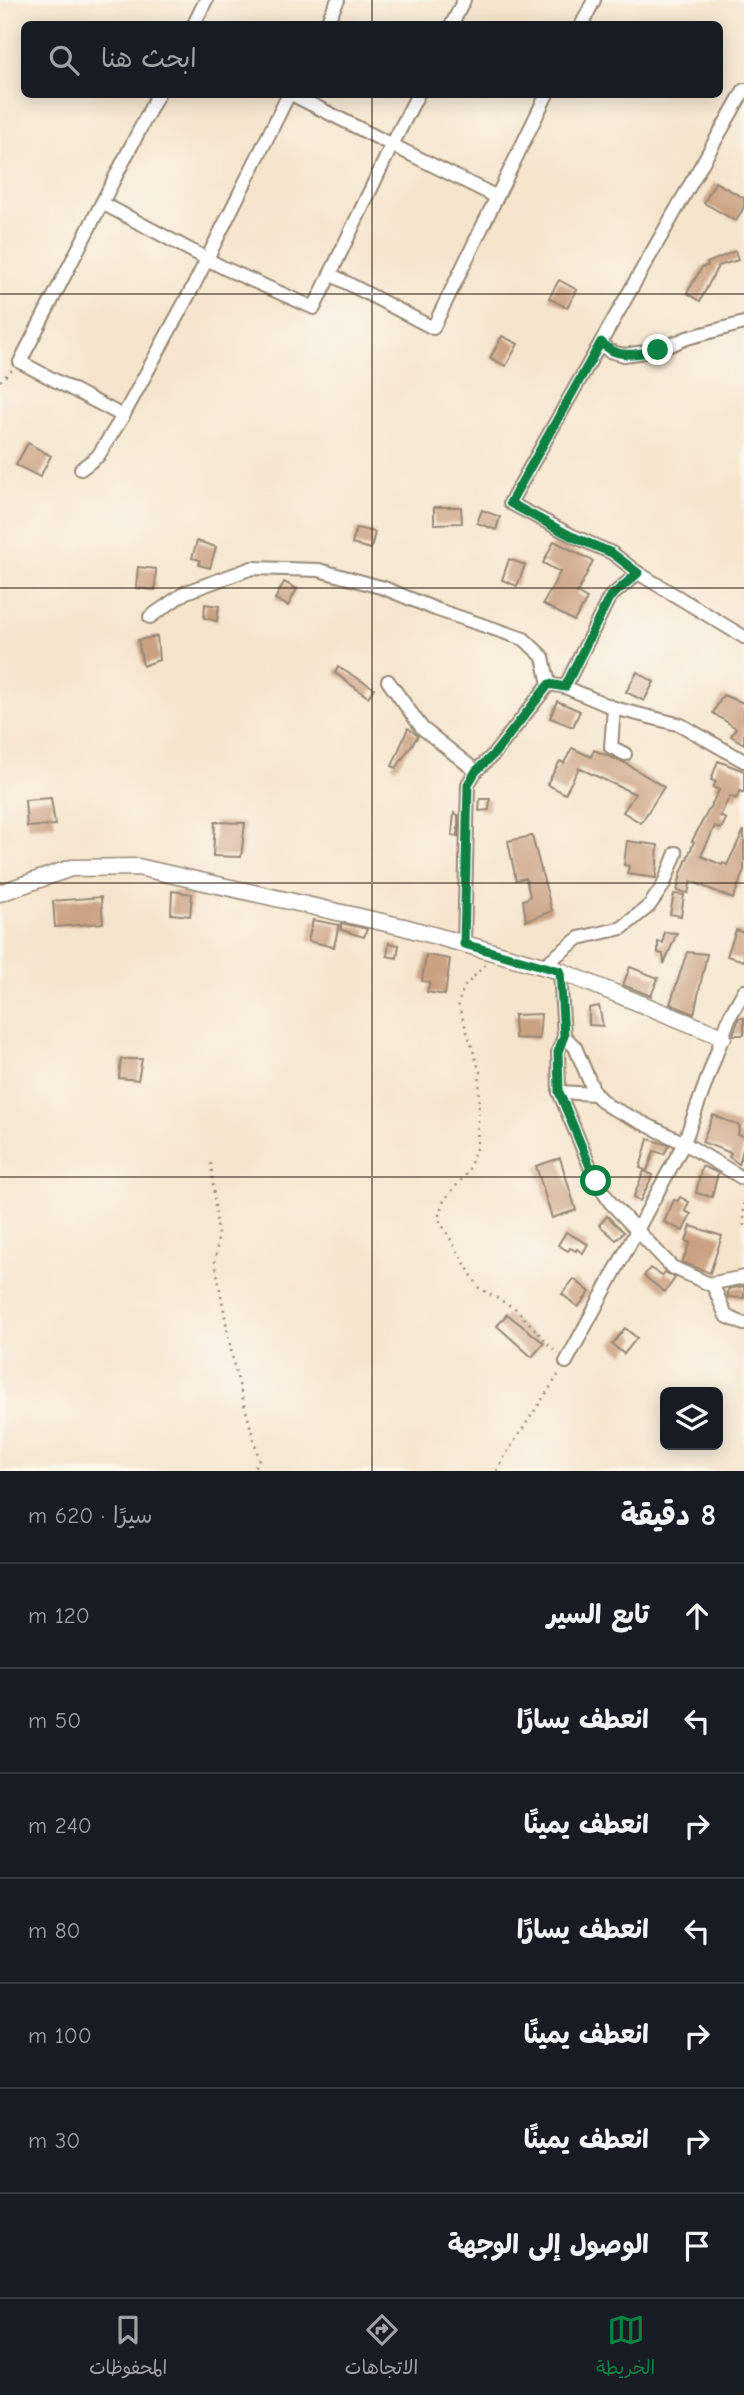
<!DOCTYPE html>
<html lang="ar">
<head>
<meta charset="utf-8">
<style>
  body { margin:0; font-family:"Comic Neue","Playpen Sans Arabic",sans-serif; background:#20242c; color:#f1f3f6; direction:rtl }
  .controls { position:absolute; right:21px; bottom:21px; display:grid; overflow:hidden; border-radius:10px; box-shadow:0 4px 18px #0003 }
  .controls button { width:63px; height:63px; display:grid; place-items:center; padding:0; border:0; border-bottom:2px solid #363941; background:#171b24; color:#f1f3f6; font:35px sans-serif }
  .stop { position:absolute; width:21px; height:21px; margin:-16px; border:5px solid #0b8043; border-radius:50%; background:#fff }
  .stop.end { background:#0b8043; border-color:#fff; box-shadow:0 2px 7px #0008 }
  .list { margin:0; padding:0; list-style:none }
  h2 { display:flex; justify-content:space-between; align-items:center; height:91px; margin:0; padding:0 28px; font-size:30px }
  h2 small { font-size:23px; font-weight:400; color:#9ea1a6 }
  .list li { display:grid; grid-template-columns:46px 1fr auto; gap:21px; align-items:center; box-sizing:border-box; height:105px; padding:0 28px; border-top:2px solid #363941 }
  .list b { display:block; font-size:26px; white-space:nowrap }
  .list em { font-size:23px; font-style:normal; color:#9ea1a6 }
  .icon { flex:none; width:38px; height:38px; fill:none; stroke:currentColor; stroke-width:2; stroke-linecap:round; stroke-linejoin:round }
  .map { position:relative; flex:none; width:744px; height:1471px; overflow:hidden; direction:ltr }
  .search { position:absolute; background:#171b24; box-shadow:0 4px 18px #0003; left:21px; right:21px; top:21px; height:77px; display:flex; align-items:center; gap:18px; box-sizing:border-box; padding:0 24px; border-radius:10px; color:#9ea1a6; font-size:26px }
  .sheet { height:826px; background:#171b24 }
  nav { display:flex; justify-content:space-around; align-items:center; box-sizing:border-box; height:98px; border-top:2px solid #363941; background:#171b24; font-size:19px; color:#9ea1a6 }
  nav a { display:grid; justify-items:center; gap:4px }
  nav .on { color:#0b8043 }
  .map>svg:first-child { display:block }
  .building { fill:#cba182 }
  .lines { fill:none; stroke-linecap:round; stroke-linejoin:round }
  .street-casing { stroke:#988876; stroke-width:16 }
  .secondary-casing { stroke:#988876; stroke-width:19 }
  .path { stroke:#988876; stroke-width:2.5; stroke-dasharray:2 5; stroke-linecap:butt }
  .street { stroke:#fff; stroke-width:12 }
  .secondary { stroke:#fff; stroke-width:16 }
  .route { stroke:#0b8043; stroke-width:9 }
  .grid { fill:none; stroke:#3b2a1e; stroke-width:2; stroke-opacity:0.55 }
</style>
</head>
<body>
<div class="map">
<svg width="744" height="1471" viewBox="0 0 744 1471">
  <rect width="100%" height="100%" fill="#fbf7ec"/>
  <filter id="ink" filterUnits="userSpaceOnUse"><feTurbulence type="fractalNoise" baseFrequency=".0143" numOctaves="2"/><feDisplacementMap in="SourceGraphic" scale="14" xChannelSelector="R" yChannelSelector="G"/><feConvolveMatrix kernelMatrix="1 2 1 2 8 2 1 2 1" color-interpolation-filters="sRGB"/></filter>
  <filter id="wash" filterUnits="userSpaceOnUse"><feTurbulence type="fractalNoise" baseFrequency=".00686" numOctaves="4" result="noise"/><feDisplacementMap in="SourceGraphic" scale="28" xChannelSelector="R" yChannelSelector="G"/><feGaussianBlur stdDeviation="1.57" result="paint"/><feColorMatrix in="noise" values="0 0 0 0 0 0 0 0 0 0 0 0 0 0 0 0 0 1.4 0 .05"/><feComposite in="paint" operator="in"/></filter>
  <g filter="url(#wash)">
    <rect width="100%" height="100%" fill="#f6e5cd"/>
    <g id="blocks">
      <g class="building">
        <path d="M715,182L744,198V207L736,221L704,203Z"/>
        <path d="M735,251L738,260L718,266L700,301L687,293L702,267L708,266L707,263Z"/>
        <path d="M559,280L577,290L567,308L549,298Z"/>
        <path d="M502,336L518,344L506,366L490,358Z"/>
        <path d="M28,443L51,456L40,477L16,465Z"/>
        <path d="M434,507H461L462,523L434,524Z"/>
        <path d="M482,510L500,517L496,530L477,523Z"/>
        <path d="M356,528L375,532L371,549L352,544Z"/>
        <path d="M197,541L216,547L210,568L199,565L200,560L192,558Z"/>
        <path d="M554,541L593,561L577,593L587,599L574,621L543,604L560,572L543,563Z"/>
        <path d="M509,559L525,565L517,586L502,580Z"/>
        <path d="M138,567L156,569L155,590L136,588Z"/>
        <path d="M284,582L297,589L288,606L275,599Z"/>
        <path d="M205,604L219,606L217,621L204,618Z"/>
        <path d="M157,636L159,660L143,666L138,640Z"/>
        <path d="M338,667L374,688L368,697L335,673Z"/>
        <path d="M637,672L654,682L644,701L626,692Z"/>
        <path d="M723,695L744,703V744L731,736L736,728L713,713Z"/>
        <path d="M557,701L580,711L573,727L550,718Z"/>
        <path d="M408,728L418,736L396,768L392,766Z"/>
        <path d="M572,748L591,757L594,750L625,763L664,787L641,823L623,812L635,794L579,768L565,794L547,784L560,761L564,763Z"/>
        <path d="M718,761L744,771V793L740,791L736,799L730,796L720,816L726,819L721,829L715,826L701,856L722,865L723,863L727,865L744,830V870L733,899L691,881L688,893L677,891L681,873L694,842L692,841L719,790L713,787L716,782L711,780Z"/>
        <path d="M51,798L55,825L27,827L25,800Z"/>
        <path d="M480,799H490L489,810L479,811Z"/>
        <path d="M454,813L458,815V837L452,835Z"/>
        <path d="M215,822L245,823L241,857L213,856Z"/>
        <path d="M532,836L552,911L526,921L523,900L530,897L526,878L516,880L508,841Z"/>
        <path d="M627,841L658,845L656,878L627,874L629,866L624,865Z"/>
        <path d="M172,891L192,894L190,916L171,914Z"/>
        <path d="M674,894L684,895L681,916L670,914Z"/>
        <path d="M101,897L103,923L55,927L53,901Z"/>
        <path d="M313,920L339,925L334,947L308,941Z"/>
        <path d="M341,923L367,929L364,937L341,930Z"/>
        <path d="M736,930L744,933V961L727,956Z"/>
        <path d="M664,932L677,933L664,964L663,954L658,953V942L663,943Z"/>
        <path d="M389,943L399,945L397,958L387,956Z"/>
        <path d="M687,952L707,954L694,1014L670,1004Z"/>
        <path d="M426,955L450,959L445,995L427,992L430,982L422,981Z"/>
        <path d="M630,967L658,978L651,996L623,985Z"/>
        <path d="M599,1006L603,1026L589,1025V1008Z"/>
        <path d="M541,1014L539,1039L515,1038L514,1015Z"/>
        <path d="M739,1018H744V1035H733Z"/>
        <path d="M121,1059H142L138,1080L119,1078Z"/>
        <path d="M713,1115L740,1126L738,1135L744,1136V1146L739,1164L729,1157L731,1153L702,1142Z"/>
        <path d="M648,1139L669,1145L664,1154L654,1151L647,1171L640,1168Z"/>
        <path d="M560,1158L576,1210L552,1218L536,1166Z"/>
        <path d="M702,1166L718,1173L712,1197L696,1193Z"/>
        <path d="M644,1171L653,1175L640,1201L633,1198Z"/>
        <path d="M680,1197L689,1202L685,1211L691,1214L683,1231L664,1222L674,1200L678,1201Z"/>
        <path d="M607,1216L624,1232L616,1240L599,1225Z"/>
        <path d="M691,1226L722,1236L710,1273L682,1262L690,1243L686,1241Z"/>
        <path d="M566,1232L588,1244L583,1253L577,1249L576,1251L570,1248L568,1251L558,1245Z"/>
        <path d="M650,1268L662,1276L665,1272L675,1278L665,1292L644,1276Z"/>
        <path d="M574,1279L590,1292L578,1307L562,1294Z"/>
        <path d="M744,1286V1298L728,1297V1289Z"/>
        <path d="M507,1314L544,1343L532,1357L497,1326Z"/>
        <path d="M625,1328L637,1338L624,1354L612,1344Z"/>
      </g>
    </g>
  </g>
  <g filter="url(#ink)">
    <use href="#blocks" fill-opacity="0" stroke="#988876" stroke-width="2"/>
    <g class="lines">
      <g class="street-casing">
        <g id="street">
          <path d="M194,24L206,0"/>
          <path d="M326,24L338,0"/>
          <path d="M452,24L464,0"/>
          <path d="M582,24L594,0"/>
          <path d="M158,94L20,362L123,416L194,285L289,94"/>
          <path d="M418,94L392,145L497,197"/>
          <path d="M102,203L224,268L314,308L392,145L291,94"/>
          <path d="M330,274L433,328L547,94"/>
          <path d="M744,323L687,338L658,350L624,355L609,351L601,342L510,503L571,535L612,553L638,573L744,637"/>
          <path d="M601,342L744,90"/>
          <path d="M81,469L98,456L123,416"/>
          <path d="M150,617L186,592L252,568L319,570L384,588L435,609L524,639L543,657L549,684L565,687L614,708L681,725L744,761"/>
          <path d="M388,681L422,728L476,771L494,754L549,684"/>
          <path d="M565,687L609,598L638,573"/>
          <path d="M614,708L611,747L625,754"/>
          <path d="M464,944L468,784L476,771"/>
          <path d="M543,966L579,938L622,928L649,906L663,886L676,853"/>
          <path d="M560,971L564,1036L558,1052L559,1092L596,1181L610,1202L672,1267L709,1284L744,1277"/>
          <path d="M744,991L730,1016L684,1143L744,1179"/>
          <path d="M559,1092L595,1094L575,1047L564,1036"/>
          <path d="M713,1285L726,1316L744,1324"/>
          <path d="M566,1362L684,1143L608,1106L595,1094"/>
        </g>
      </g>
      <g class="secondary-casing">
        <path id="secondary" d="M0,893L71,868L138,867L404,927L560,971L723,1037"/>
      </g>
      <g class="path">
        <path d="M0,381L13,369"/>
        <path d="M485,965L464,987L458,1004L480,1072L477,1145L468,1172L444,1200L438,1218L479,1288L516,1309L558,1354"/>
        <path d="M211,1163L218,1238L215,1262L234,1366L259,1459L252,1471"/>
        <path d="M744,1203V1228"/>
        <path d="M497,1471L506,1454L561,1371"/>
      </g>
      <use href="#street" class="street"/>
      <use href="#secondary" class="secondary"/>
    </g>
  </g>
  <g class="lines" filter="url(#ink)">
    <path class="route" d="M596,1181L559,1092L558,1052L564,1036L560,971L464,944L468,784L476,771L494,754L549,684L565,687L609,598L638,573L612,553L571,536L510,503L601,342C617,360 637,354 658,350"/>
  </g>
  <path class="grid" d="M372,0V24M372,94V1471M0,294H744M0,588H744M0,883H744M0,1177H744"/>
</svg>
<div class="controls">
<button><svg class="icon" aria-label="layers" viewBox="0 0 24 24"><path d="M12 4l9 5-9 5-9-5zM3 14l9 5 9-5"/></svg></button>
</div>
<div class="stop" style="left:596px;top:1181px"></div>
<div class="stop end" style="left:658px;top:350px"></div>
<div class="search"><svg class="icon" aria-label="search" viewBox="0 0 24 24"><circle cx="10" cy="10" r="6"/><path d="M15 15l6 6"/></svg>ابحث هنا</div>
</div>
<section class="sheet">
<h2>8 دقيقة<small>سيرًا · 620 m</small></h2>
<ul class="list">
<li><svg class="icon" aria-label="ahead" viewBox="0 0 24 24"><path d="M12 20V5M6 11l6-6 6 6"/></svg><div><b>تابع السير</b></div><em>120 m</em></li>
<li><svg class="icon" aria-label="left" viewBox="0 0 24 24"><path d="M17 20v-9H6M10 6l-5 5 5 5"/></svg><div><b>انعطف يسارًا</b></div><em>50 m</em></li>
<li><svg class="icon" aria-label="right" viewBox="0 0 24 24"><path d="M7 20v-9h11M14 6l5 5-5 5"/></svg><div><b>انعطف يمينًا</b></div><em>240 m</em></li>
<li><svg class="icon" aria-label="left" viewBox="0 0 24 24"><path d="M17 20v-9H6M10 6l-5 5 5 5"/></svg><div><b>انعطف يسارًا</b></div><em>80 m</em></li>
<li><svg class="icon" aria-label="right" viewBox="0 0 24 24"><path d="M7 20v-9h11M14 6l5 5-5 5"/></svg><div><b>انعطف يمينًا</b></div><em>100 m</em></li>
<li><svg class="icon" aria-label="right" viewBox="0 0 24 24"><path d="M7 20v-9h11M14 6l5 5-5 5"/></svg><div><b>انعطف يمينًا</b></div><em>30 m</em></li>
<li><svg class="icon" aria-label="arrive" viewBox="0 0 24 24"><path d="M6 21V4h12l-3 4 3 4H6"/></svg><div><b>الوصول إلى الوجهة</b></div></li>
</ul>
</section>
<nav>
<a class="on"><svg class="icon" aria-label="map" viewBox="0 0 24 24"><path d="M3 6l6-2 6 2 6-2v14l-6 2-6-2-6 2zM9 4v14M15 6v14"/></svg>الخريطة</a>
<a><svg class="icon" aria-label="directions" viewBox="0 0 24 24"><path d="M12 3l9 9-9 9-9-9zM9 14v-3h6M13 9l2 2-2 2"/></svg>الاتجاهات</a>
<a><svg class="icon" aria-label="saved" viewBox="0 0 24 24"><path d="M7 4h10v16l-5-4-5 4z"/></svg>المحفوظات</a>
</nav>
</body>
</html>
